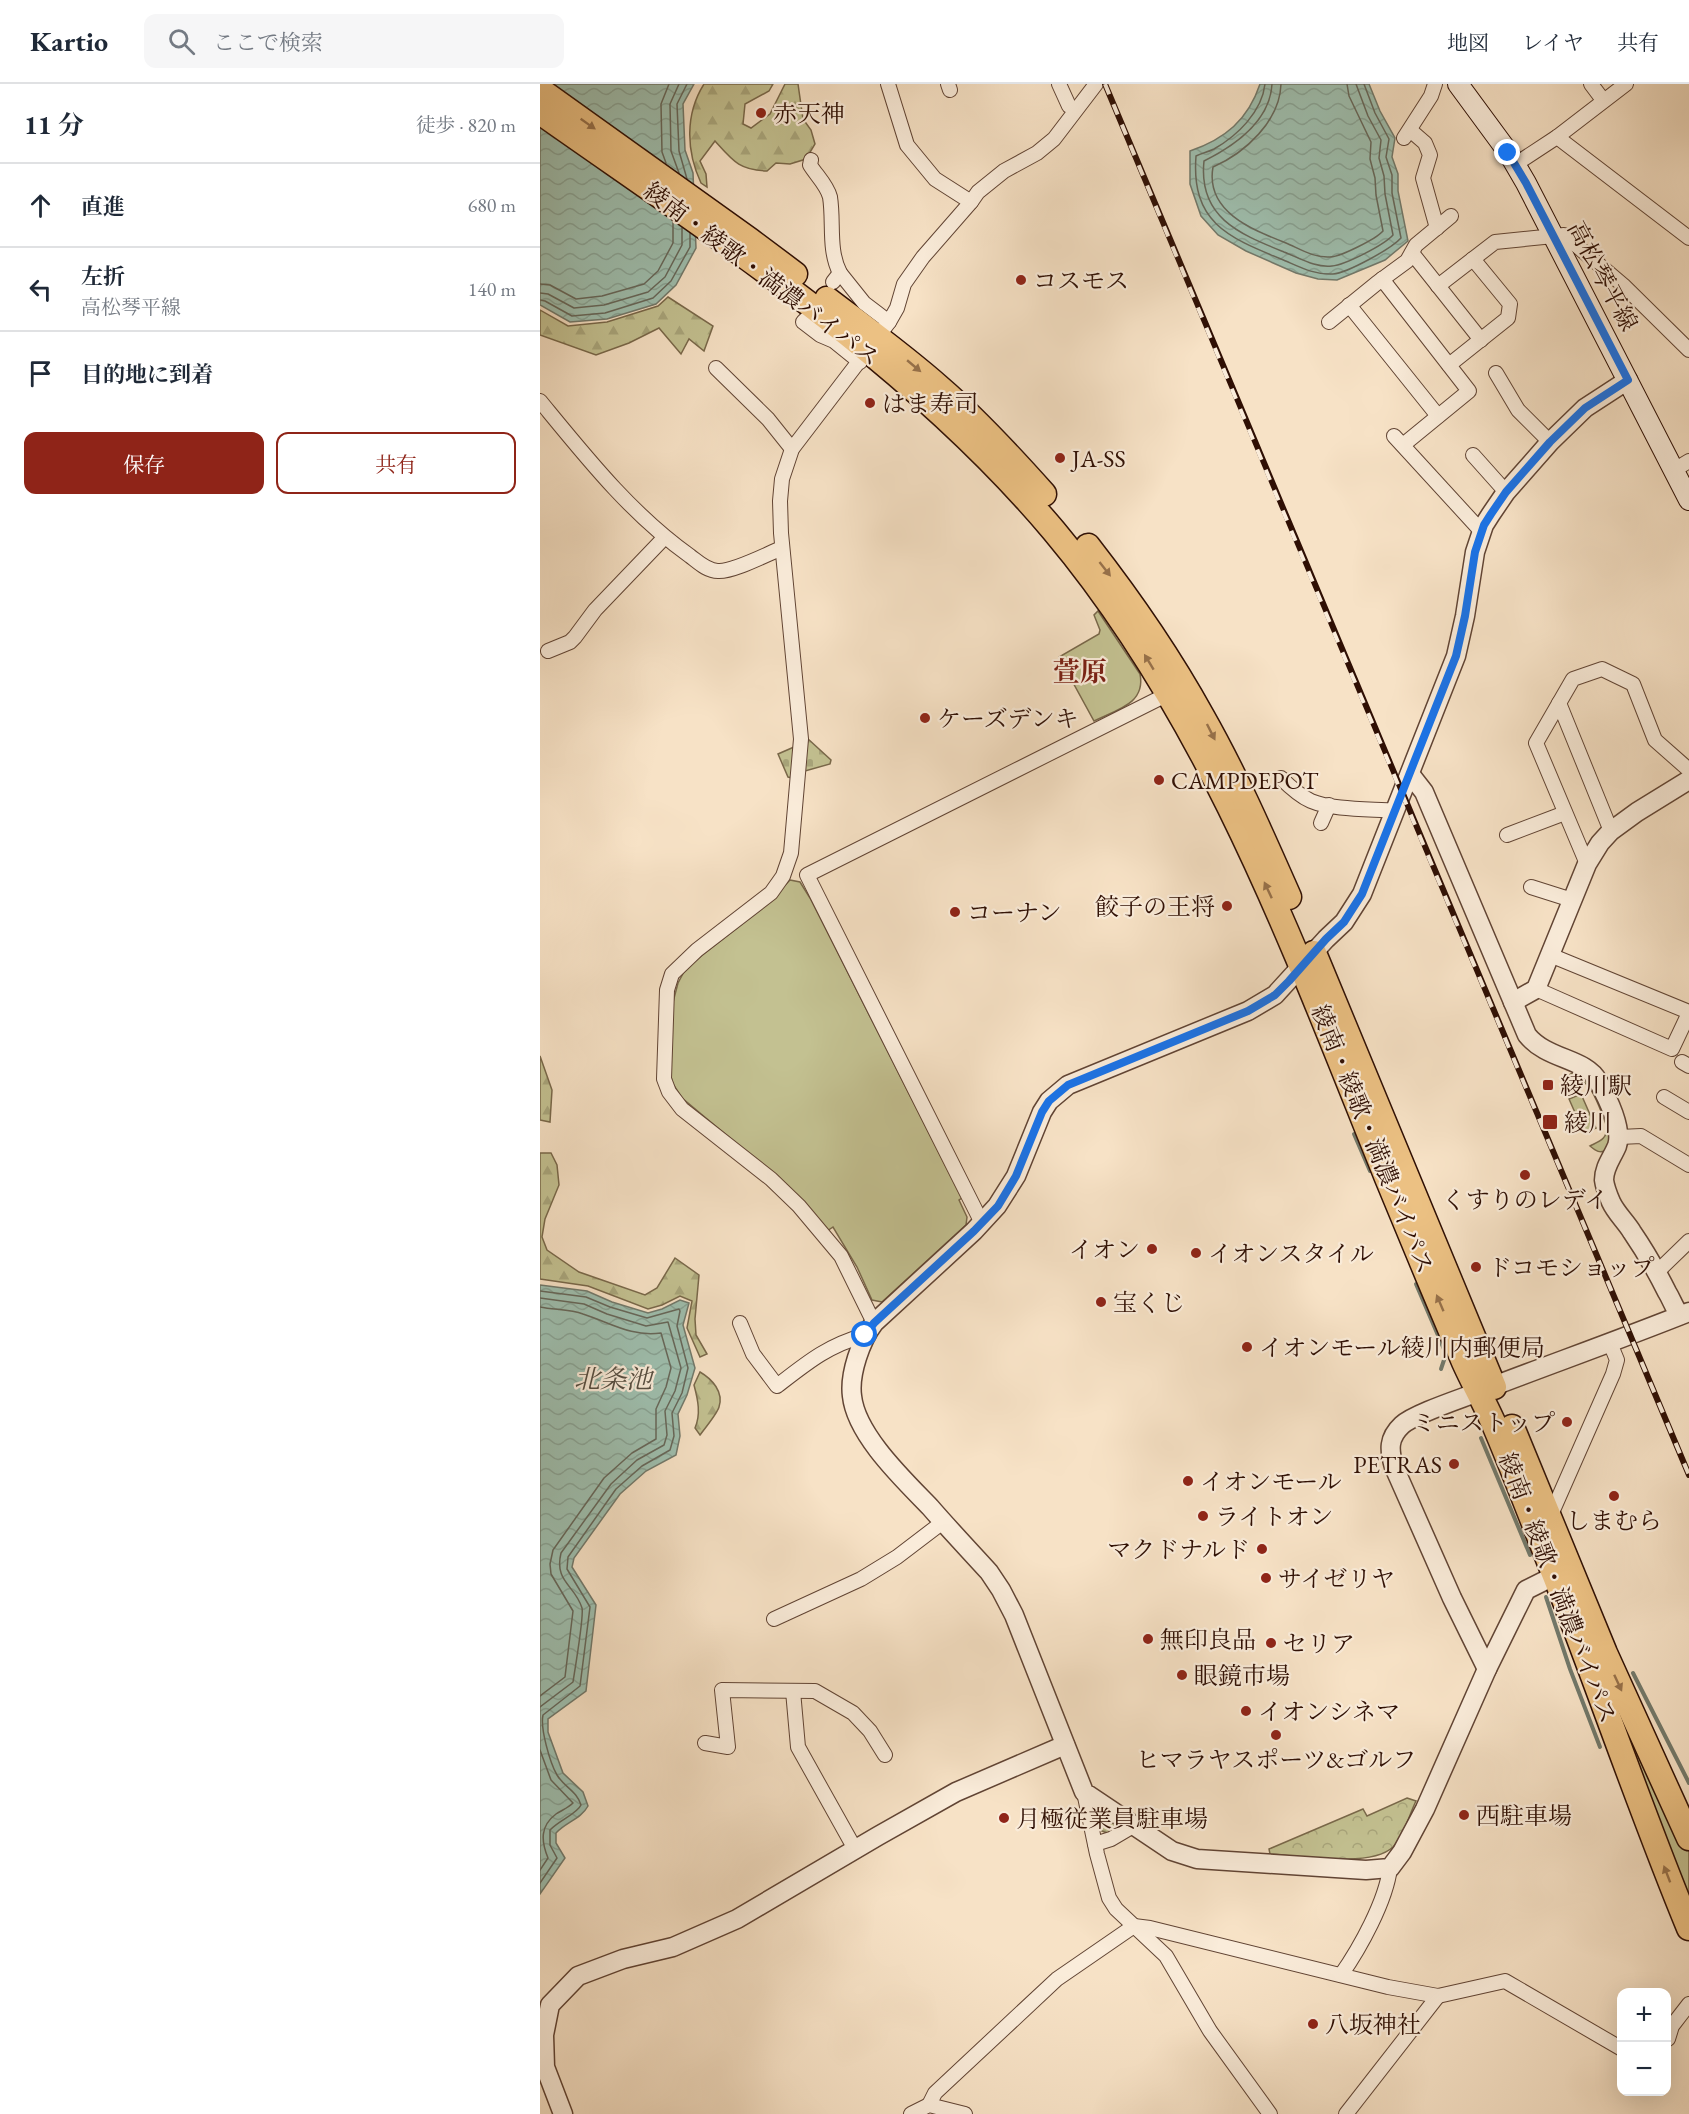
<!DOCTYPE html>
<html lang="ja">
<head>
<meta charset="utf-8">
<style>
  body { margin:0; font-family:"EB Garamond","Noto Serif JP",serif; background:#f6f6f7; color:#1f2937 }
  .controls { position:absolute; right:18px; bottom:18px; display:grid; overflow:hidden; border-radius:12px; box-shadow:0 6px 24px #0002 }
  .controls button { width:54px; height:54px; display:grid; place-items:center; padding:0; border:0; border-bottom:2px solid #e0e1e3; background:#fff; color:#1f2937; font:30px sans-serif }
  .stop { position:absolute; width:18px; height:18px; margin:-14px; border:4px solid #1a73e8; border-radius:50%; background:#fff }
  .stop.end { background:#1a73e8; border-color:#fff; box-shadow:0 2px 6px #0008 }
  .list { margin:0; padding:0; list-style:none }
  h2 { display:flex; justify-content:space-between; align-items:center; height:78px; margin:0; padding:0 24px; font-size:26px }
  h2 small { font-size:20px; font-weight:400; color:#747a83 }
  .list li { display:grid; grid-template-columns:39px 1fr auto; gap:18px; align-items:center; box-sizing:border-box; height:84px; padding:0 24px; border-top:2px solid #e0e1e3 }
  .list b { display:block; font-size:22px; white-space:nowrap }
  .list p { margin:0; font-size:20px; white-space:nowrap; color:#747a83 }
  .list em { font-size:20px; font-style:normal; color:#747a83 }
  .actions { display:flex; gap:12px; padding:18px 24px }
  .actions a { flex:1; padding:14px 0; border:2px solid #8f2418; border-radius:12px; text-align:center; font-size:21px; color:#8f2418 }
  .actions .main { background:#8f2418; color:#fff }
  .icon { flex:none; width:33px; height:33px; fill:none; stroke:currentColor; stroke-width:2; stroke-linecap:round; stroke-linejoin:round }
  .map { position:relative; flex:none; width:1149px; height:2030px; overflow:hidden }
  header { display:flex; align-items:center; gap:36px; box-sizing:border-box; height:84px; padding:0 30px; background:#fff; border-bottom:2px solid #e0e1e3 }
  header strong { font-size:28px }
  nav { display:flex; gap:33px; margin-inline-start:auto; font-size:21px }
  .search { width:420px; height:54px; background:#f6f6f7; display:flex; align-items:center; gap:15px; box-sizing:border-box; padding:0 21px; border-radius:12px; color:#747a83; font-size:22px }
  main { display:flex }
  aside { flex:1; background:#fff }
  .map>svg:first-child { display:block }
  .green { fill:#c3c191; stroke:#79684a; stroke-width:1.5 }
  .forest { fill:url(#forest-firs); stroke:#79684a; stroke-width:1.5 }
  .cemetery { fill:url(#cemetery-stones); stroke:#79684a; stroke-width:1.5 }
  .park { fill:url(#park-crowns); stroke:#79684a; stroke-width:1.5 }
  .water { fill:url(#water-waves); stroke:#72796b; stroke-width:1.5 }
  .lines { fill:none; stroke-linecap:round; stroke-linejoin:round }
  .shore { stroke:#66675a; stroke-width:1.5 }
  .stream { stroke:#72796b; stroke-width:4 }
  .minor-casing { stroke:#614434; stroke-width:16 }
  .tertiary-casing { stroke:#614434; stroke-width:21 }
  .secondary-casing { stroke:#2f0f04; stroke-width:22 }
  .trunk-casing { stroke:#2f0f04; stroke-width:27 }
  .minor { stroke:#faecda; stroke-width:14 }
  .tertiary { stroke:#faecda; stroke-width:18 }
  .secondary { stroke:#faecda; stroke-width:20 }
  .trunk { stroke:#ecc183; stroke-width:24 }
  .rail-casing { stroke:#2f0f04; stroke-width:6 }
  .rail { stroke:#faecda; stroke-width:4; stroke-dasharray:11; stroke-linecap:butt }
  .oneway { fill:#97714a }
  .route { stroke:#1a73e8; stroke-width:8 }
  .poi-dot { fill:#8f2418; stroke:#faecda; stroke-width:2 }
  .labels { text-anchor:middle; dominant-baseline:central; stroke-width:4.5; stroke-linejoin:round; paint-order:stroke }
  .poi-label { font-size:24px; fill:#2f0f04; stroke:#faecda; text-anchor:start }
  .street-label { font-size:24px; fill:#2f0f04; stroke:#faecda }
  .water-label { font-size:26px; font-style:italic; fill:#564d40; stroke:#faecda }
  .quarter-label { font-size:27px; font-weight:bold; fill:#7a1f14; stroke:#faecda }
</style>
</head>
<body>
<header>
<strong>Kartio</strong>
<div class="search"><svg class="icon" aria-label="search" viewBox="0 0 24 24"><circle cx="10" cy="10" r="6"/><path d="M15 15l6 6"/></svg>ここで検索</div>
<nav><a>地図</a><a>レイヤ</a><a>共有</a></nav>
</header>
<main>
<aside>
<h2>11 分<small>徒歩 · 820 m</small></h2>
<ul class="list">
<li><svg class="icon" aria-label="ahead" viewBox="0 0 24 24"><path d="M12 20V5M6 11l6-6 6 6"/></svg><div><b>直進</b></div><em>680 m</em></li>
<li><svg class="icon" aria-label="left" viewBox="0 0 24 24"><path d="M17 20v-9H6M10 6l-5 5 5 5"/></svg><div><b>左折</b><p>高松琴平線</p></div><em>140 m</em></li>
<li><svg class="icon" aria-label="arrive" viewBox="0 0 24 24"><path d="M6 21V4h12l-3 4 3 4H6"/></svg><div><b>目的地に到着</b></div></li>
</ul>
<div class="actions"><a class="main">保存</a><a>共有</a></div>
</aside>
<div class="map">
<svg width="1149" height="2030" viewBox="0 0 1149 2030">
  <defs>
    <pattern id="forest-firs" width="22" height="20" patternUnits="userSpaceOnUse" patternTransform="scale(1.5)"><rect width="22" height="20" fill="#c3c191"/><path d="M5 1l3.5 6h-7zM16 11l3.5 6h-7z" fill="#a8a57b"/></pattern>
    <pattern id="cemetery-stones" width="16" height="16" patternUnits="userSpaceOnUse" patternTransform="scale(1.5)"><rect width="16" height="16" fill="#c3c191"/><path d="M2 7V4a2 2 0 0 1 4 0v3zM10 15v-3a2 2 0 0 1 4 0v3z" fill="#a8a57b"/></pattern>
    <pattern id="park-crowns" width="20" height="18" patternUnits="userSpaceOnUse" patternTransform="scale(1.5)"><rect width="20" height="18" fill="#c3c191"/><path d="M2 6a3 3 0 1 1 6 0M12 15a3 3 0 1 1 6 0" fill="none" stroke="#a8a57b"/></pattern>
    <pattern id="water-waves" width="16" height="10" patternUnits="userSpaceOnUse" patternTransform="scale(1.5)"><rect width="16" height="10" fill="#9ebfaf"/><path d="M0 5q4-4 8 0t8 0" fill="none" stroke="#88a395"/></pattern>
  </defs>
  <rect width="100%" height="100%" fill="#f7e2c6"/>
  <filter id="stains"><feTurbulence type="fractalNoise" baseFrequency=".00333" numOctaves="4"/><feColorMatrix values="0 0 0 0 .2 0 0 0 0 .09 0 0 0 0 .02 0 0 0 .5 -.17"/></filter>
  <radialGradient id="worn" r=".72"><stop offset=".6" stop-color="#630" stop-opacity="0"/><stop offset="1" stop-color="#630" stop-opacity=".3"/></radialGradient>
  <g class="green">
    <path d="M558,527L600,590C606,620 576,626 554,637L519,573L559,550L560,546L554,531Z"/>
    <path d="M250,796L260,798L270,814L422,1114L419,1116L427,1133L426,1141L342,1218L332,1216L317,1183L293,1143L287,1147L252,1106L142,1014L133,1000L129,986L133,918L138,899L146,884L226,821Z"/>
    <path d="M1034,988L1051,998L1071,1047L1067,1066C1060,1070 1056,1067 1050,1062C1060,1057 1067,1055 1067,1043C1063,1033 1054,1004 1045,999C1039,996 1032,999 1026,1002L1025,999L1029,991Z"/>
    <path d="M1041,1010L1056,1044L1044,1049L1029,1015Z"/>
    <path d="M1010,1452L1060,1573L1149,1768V1823Z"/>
  </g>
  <g class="forest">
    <path d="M164,0H233L229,7L205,20L203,40L211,44L230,30L245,0H258L263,35L271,46L275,60L266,75L250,80L236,79L227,87C199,86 193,77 175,57L160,77L166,90L167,103L161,99C146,67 145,30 164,0Z"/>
    <path d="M128,213L173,242L164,267L149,255L141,270L119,244L89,259L56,271L0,251V226L28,242L67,238L118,222Z"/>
    <path d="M0,972L12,1006L10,1038L0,1036Z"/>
    <path d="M0,1069H11L17,1081L19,1101L5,1135L2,1153L7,1166L39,1188L105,1211L117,1204L135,1174L159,1191L155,1235L156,1251L167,1270L160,1273L147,1244L152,1217L140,1212L122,1221L108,1225L48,1202L0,1195Z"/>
    <path d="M160,1288C172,1295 184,1308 179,1323C177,1330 165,1344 160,1351L155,1344C161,1330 158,1316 154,1301Z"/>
  </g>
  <g class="cemetery">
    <path d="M267,654L291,676L290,680L265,687Z"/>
    <path d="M254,663L252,694L248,693L238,670Z"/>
  </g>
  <g class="park">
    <path d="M867,1714L876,1717C869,1731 864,1752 853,1763C831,1784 760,1772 730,1770L729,1765L823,1725L827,1732Z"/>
    <path d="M563,1731L580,1743L572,1751L557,1745L556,1736Z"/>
  </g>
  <g class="water">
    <path d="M0,0H154L143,20L145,66L153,89L156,164L136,201L116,220L67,235L30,238L0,221Z"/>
    <path d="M720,0H829L840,27L855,54L852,73L858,90V107L868,157L845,176L797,196L778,195L756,189L706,167L678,151L661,132L650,100V67C685,55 708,36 720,0Z"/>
    <path d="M0,1201L47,1207L72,1218L108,1229L122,1225L140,1216L149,1219L143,1241L155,1284L147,1311L138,1330L140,1352L136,1371L106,1387L80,1410L34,1474L32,1483L56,1521L46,1607L8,1635V1648L23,1689L43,1708L48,1722C41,1735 26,1738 16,1749V1759L25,1774L0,1810Z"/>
  </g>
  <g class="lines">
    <g class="shore">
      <path d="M147,0L137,20L139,67L147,95"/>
      <path d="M725,0C722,28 697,52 674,65C668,68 662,69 656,72C651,138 687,153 741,175C758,182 773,191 793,190C807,189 851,165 861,154L852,109V91L846,73L849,55L835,29L824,0"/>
      <path d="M732,0C730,38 694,62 664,77C658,134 700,150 744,168C760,174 775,184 792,182C805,181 844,161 853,151L845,110L844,92L839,74L841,56L828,32L816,0"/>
      <path d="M741,0C740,37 705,69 673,83C665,128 713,146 746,159C760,165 774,174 790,173C800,173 836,155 843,147L836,111L835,94L830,75L831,58L809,12L807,0"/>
      <path d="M126,79L122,68L121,20L129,0"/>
      <path d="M139,89L131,67L130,20L139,0"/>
      <path d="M0,200L10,201L36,215L62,212L104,200L118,187L133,159V137"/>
      <path d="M0,209L8,210L34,224L64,221L108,208L125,193L142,161V144"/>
      <path d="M0,216L5,217L32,232L65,229L113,214L131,197L150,163V149"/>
      <path d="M0,1207L46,1213L70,1223L107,1234L139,1225L140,1227L137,1242L148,1284L142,1309L132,1329L134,1352L130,1366L102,1382L76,1405L28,1473L27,1485L50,1523L40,1602L3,1631C0,1644 10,1679 17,1691C24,1703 37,1707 41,1721C37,1730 19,1736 10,1746V1761L17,1774L0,1799"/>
      <path d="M0,1214L44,1220L67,1230L106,1242L128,1238L141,1284L135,1307L125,1327L127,1351L124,1361L97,1376L71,1400L21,1469C14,1498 35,1501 42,1524C44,1532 35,1585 33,1598L0,1623"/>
      <path d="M0,1223C14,1226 30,1225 43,1230C71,1239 91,1253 121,1249L131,1284L126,1303L116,1325V1355L92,1369L64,1394L13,1466L10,1480L11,1490L33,1527L25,1593L0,1612"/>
      <path d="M0,1666L11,1696L33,1719C28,1724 22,1726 16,1730C0,1742 1,1757 8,1774L0,1786"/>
    </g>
    <g class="stream">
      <path d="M814,1050L830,1087"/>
      <path d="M876,1200L906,1270L901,1285"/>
      <path d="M941,1354L990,1471"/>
      <path d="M1006,1513L1030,1585L1060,1663"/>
      <path d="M1093,1589L1149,1699"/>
    </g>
    <g class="minor-casing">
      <g id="minor">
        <path d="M348,0L367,61L395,95L431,118"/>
        <path d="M408,0L410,6"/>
        <path d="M519,0L529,22"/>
        <path d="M1051,0L1063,16"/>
        <path d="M870,46L885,59L890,71L883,94L897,144"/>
        <path d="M1017,53L1149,154"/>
        <path d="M864,54L891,12L895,0"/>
        <path d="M271,76L270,81C276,91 287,101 290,113C294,138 288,166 300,189"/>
        <path d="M976,80L1017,53L1086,0"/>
        <path d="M872,169L941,256"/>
        <path d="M842,195L929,307L863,361"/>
        <path d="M293,198L300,189L324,219L349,238"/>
        <path d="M898,202L955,158L1024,151L1083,201L1149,266"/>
        <path d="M809,221L898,332"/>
        <path d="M266,235L263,238L280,251L294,257L320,278"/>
        <path d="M789,238L837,199L867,177L876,161L911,132"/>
        <path d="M909,281L968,234L970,220L933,175"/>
        <path d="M176,284L228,335L252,365"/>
        <path d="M956,289L978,326L1010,358"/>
        <path d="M0,317C46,373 91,430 150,472C158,478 167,487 178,487C193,488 227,470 242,464"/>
        <path d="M854,352L942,448"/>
        <path d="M933,371L966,408"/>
        <path d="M1134,386L1149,377"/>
        <path d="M8,567L30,558L35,553L55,526L124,454"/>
        <path d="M1019,619L1071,747"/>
        <path d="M741,694C750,703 760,712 771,717C792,726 831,725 855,727"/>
        <path d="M781,739L789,721"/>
        <path d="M967,751L1025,729"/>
        <path d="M1047,780L996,659L1033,595L1062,585L1093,600L1115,656L1149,686"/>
        <path d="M991,803L1032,816"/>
        <path d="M1010,871L1149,928"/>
        <path d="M996,905L1132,965L1149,929"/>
        <path d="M1142,978L1149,982"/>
        <path d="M1124,1013L1149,1028"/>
        <path d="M1080,1053L1101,1052L1149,1081"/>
        <path d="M442,1139L267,791L628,610"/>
        <path d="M1116,1189L1149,1157"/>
        <path d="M200,1239L213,1270L237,1302C268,1278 287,1262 325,1251"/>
        <path d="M334,1239L301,1172L259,1122L231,1095L142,1025L129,1008L124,995L127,906L132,890L157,866L231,809L243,792L251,769L261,655L241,449L240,417L242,395L252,365L349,238L357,224L364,200L383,173L431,118L438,108L464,87L497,69L514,55L556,0"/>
        <path d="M1010,1433L1073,1290L1077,1276L1070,1259"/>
        <path d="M234,1535L321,1495L357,1473L403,1438"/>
        <path d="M253,1607L258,1663L315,1765"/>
        <path d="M165,1659L188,1663L182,1606L275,1607L313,1629L330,1647L345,1671"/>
        <path d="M544,1708L557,1770L569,1814L576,1825L626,1872L670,1947L730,2030"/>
        <path d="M555,1760L571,1755L593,1742"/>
        <path d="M801,1891C820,1864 846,1817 850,1784"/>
        <path d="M1128,1955L1132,1942L1149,1920"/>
        <path d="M389,2021L395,2009L517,1895L594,1842L610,1844L848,1903L898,1912L965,1897L1082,1965"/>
        <path d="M371,2030L389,2021L425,2030"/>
        <path d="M806,2030L898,1912"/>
      </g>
    </g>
    <g class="tertiary-casing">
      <g id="tertiary">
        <path d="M870,690L884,708L987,951C1007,976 1046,974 1058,997C1067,1013 1083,1045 1077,1062C1072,1074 1064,1083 1064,1096C1065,1104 1068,1111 1071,1118C1076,1129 1086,1138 1092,1148C1105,1167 1117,1188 1127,1208C1132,1216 1134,1224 1140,1231"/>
        <path d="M973,918L996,905L1047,780L1060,759L1071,747L1097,728L1149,696"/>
        <path d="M1014,1492L986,1506L947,1585L885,1725L862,1768L850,1784L826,1786L657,1775L632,1767L544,1708L474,1531L461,1506L449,1488C429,1466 409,1445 390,1423C364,1396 316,1351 312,1312C309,1290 321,1256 334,1239L434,1147L457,1122L476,1092L502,1028L509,1017L528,1001L708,927L735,911L786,855L804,838L822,810L916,572L925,532L935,468L944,441L951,430L966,408L1010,358L1045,324L1088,296"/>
        <path d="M947,1585L912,1514L854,1383C849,1366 848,1354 862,1341C874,1330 920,1315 938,1308C1008,1281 1079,1256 1149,1228"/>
        <path d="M23,2030L5,1983L4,1951L10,1921L38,1892L83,1875L133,1863L197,1835L338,1752L416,1708L525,1661"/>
      </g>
    </g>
    <g class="secondary-casing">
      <path id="secondary" d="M918,0L968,68L986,99L1149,416"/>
    </g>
    <g class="trunk-casing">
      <g id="trunk">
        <path d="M0,6L211,157L255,190"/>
        <path d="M0,28C180,155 371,277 514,447C672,635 756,869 847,1094C872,1155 898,1217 924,1278C933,1298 944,1318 953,1338C975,1389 994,1441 1015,1492C1061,1609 1101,1728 1149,1844"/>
        <path d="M287,215C325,244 364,272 400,304C437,336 471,373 504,410"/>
        <path d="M548,462C590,516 629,572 662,632C695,690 722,752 749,813"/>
        <path d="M774,869L954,1303"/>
        <path d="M972,1343L1065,1569L1149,1754"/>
      </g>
    </g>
    <use href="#minor" class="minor"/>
    <use href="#tertiary" class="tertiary"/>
    <use href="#secondary" class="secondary"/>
    <use href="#trunk" class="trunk"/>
    <g class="rail-casing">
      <path id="rail" d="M565,0C757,464 954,927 1149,1391"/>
    </g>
    <use href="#rail" class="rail"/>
  </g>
  <defs><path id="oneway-solid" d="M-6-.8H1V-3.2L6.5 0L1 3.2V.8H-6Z" transform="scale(1.5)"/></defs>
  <g class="oneway">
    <use href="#oneway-solid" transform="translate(48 40) rotate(35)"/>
    <use href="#oneway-solid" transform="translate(374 282) rotate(40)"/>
    <use href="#oneway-solid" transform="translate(565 485) rotate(52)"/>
    <use href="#oneway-solid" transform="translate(609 578) rotate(-121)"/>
    <use href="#oneway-solid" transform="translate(671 648) rotate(63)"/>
    <use href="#oneway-solid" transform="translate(728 806) rotate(-115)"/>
    <use href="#oneway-solid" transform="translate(900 1219) rotate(-113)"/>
    <use href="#oneway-solid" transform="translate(1078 1599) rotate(65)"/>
    <use href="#oneway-solid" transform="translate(1127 1790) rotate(-111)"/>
  </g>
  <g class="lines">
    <path class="route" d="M325,1251L334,1239L434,1147L458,1122L476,1092L502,1028L509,1017L528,1001L708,927L735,911L749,897L786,855L804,838L822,810L916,572L925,532L935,468L944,441L951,430L966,408L1010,358L1045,324L1088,296L986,99L968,69"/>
  </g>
  <g class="poi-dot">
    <circle cx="221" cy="29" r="6"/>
    <circle cx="481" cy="196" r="6"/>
    <circle cx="330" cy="319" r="6"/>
    <circle cx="520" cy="374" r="6"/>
    <circle cx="385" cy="634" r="6"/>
    <circle cx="619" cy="696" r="6"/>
    <circle cx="687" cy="822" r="6"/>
    <circle cx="415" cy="828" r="6"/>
    <rect x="1002" y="995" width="12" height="12" rx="3"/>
    <rect x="1002" y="1030" width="16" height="16" rx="3"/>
    <circle cx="985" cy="1091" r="6"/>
    <circle cx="612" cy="1165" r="6"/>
    <circle cx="656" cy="1169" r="6"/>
    <circle cx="936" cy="1183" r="6"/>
    <circle cx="561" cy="1218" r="6"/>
    <circle cx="707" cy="1263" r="6"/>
    <circle cx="1027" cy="1338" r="6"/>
    <circle cx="914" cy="1380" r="6"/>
    <circle cx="648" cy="1397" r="6"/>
    <circle cx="1074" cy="1412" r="6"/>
    <circle cx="663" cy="1432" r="6"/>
    <circle cx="722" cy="1465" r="6"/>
    <circle cx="726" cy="1494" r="6"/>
    <circle cx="608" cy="1555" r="6"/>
    <circle cx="731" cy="1559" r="6"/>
    <circle cx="642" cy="1591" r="6"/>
    <circle cx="706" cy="1627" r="6"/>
    <circle cx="736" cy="1651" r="6"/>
    <circle cx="924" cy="1731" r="6"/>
    <circle cx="464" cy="1734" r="6"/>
    <circle cx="773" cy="1940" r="6"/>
  </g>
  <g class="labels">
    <g class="poi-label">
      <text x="233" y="29">赤天神</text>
      <text x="493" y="196">コスモス</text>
      <text x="342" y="319">はま寿司</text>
      <text x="532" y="374">JA-SS</text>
      <text x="397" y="634">ケーズデンキ</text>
      <text x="631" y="696">CAMPDEPOT</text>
      <text x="675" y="822" text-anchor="end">餃子の王将</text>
      <text x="427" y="828">コーナン</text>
      <text x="1020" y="1001">綾川駅</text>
      <text x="1024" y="1038">綾川</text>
      <text x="985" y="1115" text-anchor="middle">くすりのレデイ</text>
      <text x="600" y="1165" text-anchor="end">イオン</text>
      <text x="668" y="1169">イオンスタイル</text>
      <text x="948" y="1183">ドコモショップ</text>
      <text x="573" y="1218">宝くじ</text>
      <text x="719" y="1263">イオンモール綾川内郵便局</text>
      <text x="1015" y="1338" text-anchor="end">ミニストップ</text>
      <text x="902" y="1380" text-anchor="end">PETRAS</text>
      <text x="660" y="1397">イオンモール</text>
      <text x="675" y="1432">ライトオン</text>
      <text x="1074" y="1436" text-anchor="middle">しまむら</text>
      <text x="710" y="1465" text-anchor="end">マクドナルド</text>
      <text x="738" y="1494">サイゼリヤ</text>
      <text x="620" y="1555">無印良品</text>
      <text x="743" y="1559">セリア</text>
      <text x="654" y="1591">眼鏡市場</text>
      <text x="718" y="1627">イオンシネマ</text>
      <text x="736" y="1675" text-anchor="middle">ヒマラヤスポーツ&amp;ゴルフ</text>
      <text x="936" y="1731">西駐車場</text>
      <text x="476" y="1734">月極従業員駐車場</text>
      <text x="785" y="1940">八坂神社</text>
    </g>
    <g class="street-label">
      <text transform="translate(222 190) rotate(37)">綾南・綾歌・満濃バイパス</text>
      <text transform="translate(1063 192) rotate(62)">高松琴平線</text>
      <text transform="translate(833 1055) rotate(68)">綾南・綾歌・満濃バイパス</text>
      <text transform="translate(1018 1504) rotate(69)">綾南・綾歌・満濃バイパス</text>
    </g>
    <g class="water-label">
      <text x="73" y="1295">北条池</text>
    </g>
    <g class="quarter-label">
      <text x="540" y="587">萱原</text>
    </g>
  </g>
  <rect width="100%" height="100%" filter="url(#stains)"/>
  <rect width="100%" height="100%" fill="url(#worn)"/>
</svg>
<div class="controls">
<button>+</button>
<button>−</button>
</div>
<div class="stop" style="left:325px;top:1251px"></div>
<div class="stop end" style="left:968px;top:69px"></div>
</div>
</main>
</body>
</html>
